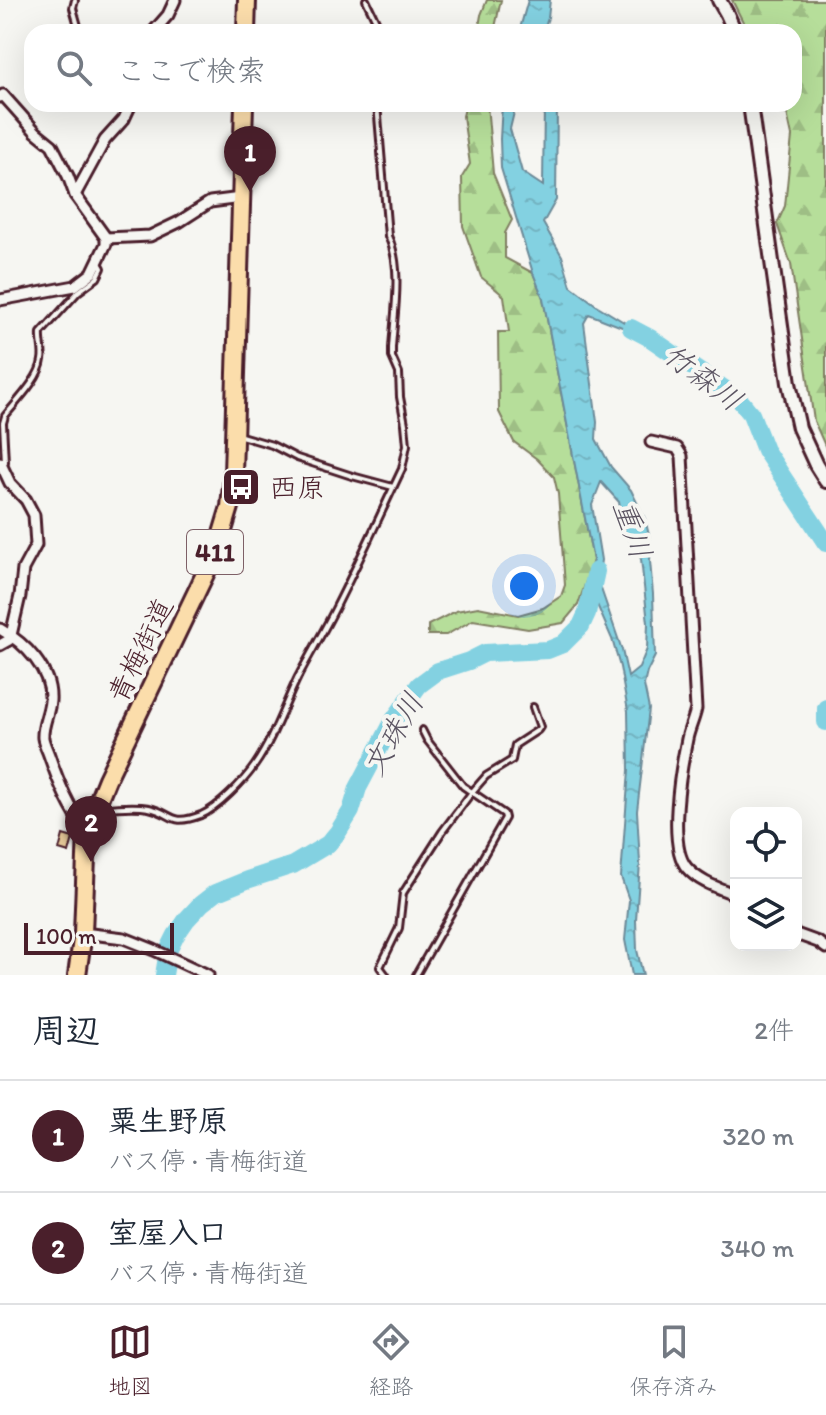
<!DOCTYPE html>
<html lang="ja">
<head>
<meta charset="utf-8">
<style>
  body { margin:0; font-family:Itim,"Klee One",sans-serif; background:#f2f2f3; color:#1f2937 }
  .controls { position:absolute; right:24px; bottom:24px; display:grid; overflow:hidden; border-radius:16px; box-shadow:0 8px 32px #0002 }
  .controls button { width:72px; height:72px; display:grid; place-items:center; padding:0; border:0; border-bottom:2px solid #e0e1e3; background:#fff; color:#1f2937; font:40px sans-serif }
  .scale { position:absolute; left:24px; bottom:20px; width:150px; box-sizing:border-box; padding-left:8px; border:4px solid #4a1f2b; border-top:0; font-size:22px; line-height:28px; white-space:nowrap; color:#4a1f2b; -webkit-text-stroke:6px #f6f6f2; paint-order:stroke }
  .you { position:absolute; left:524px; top:586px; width:28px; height:28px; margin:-20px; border:6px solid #fff; border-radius:50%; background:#1a73e8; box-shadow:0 0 0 12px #1a73e833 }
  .badge { display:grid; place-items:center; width:52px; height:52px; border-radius:50%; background:#4a1f2b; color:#fff; font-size:26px; font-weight:700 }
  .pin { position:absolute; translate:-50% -66px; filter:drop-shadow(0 2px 4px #0008) }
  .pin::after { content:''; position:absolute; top:42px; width:28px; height:24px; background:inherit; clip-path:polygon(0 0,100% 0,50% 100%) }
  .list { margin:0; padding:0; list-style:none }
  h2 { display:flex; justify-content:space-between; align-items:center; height:104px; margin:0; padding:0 32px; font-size:34px }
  h2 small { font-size:26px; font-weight:400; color:#747a83 }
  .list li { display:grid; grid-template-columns:52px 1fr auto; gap:24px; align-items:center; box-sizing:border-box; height:112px; padding:0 32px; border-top:2px solid #e0e1e3 }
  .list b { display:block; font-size:30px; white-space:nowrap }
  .list p { margin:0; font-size:26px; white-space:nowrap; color:#747a83 }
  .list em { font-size:26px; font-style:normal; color:#747a83 }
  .icon { flex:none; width:44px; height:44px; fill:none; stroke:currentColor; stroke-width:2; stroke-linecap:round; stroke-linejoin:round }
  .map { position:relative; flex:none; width:826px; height:975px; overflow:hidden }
  .search { position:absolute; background:#fff; box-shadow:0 8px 32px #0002; left:24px; right:24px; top:24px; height:88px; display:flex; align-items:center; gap:20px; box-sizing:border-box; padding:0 28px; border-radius:24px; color:#747a83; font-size:30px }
  .sheet { height:328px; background:#fff }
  nav { display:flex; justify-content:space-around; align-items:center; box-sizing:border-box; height:112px; border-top:2px solid #e0e1e3; background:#fff; font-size:22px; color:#747a83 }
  nav a { display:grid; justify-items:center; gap:4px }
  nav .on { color:#4a1f2b }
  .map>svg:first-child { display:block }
  .forest { fill:url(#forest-firs); stroke:#807e62; stroke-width:2 }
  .water { fill:url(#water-ripples); stroke:#6c8a98; stroke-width:2; fill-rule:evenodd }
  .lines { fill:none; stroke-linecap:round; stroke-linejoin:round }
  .river { stroke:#83d1e1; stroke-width:18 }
  .building { fill:#e3c697; stroke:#4a1f2b; stroke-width:2 }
  .lane-casing { stroke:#4a1f2b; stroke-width:10 }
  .street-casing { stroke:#4a1f2b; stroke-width:15 }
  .secondary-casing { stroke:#4a1f2b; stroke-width:18 }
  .highway-casing { stroke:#4a1f2b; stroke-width:22 }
  .lane { stroke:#f6f6f2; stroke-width:4 }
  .street { stroke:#f6f6f2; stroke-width:9 }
  .secondary { stroke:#f6f6f2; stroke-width:12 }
  .highway { stroke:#fbddab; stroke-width:16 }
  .labels { text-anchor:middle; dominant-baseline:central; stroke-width:8; stroke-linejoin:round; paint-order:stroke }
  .shield { fill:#f6f6f2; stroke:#7e6067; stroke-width:2 }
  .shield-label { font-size:26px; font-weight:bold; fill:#4a1f2b }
  .poi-label { font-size:28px; fill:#4a1f2b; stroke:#f6f6f2; text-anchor:start }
  .street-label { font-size:28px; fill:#4a1f2b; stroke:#f6f6f2 }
  .water-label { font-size:30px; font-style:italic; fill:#5b5462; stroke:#f6f6f2 }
</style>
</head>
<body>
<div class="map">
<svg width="826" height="975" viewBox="0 0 826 975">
  <defs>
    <pattern id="forest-firs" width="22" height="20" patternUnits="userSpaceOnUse" patternTransform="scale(2)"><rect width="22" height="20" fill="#b6de9a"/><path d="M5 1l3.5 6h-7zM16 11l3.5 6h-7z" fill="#9ebe85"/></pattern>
    <pattern id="water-ripples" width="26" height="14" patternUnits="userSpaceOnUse" patternTransform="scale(2)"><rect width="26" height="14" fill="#83d1e1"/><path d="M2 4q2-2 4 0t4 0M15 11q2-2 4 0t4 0" fill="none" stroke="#73b3c1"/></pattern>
  </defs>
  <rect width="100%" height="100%" fill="#f6f6f2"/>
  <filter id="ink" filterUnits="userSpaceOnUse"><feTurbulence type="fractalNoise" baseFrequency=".0125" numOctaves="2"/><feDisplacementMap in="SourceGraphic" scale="16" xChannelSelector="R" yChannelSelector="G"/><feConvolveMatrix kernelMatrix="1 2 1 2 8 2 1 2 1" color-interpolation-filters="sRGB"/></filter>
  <g filter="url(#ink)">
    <g class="forest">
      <path d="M487,0H501L494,32H478L481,15Z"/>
      <path d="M732,0H826V448L814,421L791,264L777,224L785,206L792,136L785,104H794V32H748Z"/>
      <path d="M466,104H487L493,173L512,220L505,233V258L533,273L543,298L593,560L578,605L563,623L528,629L473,620L446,635H428V625L456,611L478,607L518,615L543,608L561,596L565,585L558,494L554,477L537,459L514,442L499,412L498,332H509L504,296L481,277L463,226L462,177L470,164L463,116Z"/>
    </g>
    <g class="water">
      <path d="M528,0H550L548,18L543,32H519Z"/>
      <path d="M502,104H516L510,129L522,172L543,186L544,104H557L556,200L543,223L562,256L571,286L596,305L650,338L589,314L584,323L597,422L596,439L611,467L631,490L645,519L651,543L650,561L653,594L655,656L647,672L644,685L649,709L637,811L640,863L636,920L637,950L643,975H632L625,940L629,900L621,877L629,770L628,711L620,667L612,639L589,586L593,560L543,298L533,273L501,168L500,139ZM601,482L619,502L624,531L641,559L648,623L647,649L639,668L628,677L622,650L598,580L601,560L592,505Z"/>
    </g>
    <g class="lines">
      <g class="river">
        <path d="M631,328L650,338L739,399L751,414L765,450L826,543"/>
        <path d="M826,708V722"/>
        <path d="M164,975L168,951L176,935L187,919L201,904L215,893L247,880L293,865L328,844L338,832L351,811L358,788L395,718L419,685L438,671L469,661L485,653L548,650L563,644L581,626L587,613L596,571"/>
      </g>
    </g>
    <path class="building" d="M63,835L73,838L69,853L59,850Z"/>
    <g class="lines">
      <g class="lane-casing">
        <g id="lane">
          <path d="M75,0L73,8L78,26L76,30"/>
          <path d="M366,0L376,21L373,32"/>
          <path d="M241,436L272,445L297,458L352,476L393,487"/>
          <path d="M2,465L5,462L3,423L5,416C17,401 40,378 42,360C44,351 40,342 41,333L78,292L97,278L102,268L99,263"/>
          <path d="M100,809C116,807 134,805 149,808C174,813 169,827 201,815C218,808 244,781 255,765C273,739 284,706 298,677C310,654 324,631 336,607C359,562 380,515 402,469L407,445L405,424L400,397L399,373L392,357V348C394,315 403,267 388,236L377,104"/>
          <path d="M386,975L380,967L399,928L403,893L442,832L472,792L486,776L512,760L515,745L538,730L540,727L533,707"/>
          <path d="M416,975L505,818L504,814L463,786L427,740L422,730"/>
        </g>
      </g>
      <g class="street-casing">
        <g id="street">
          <path d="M153,32L168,15L175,0"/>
          <path d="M0,97L3,95L36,132L52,145L68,176L75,195L106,238V244L92,273L75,286L0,300"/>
          <path d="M75,195L105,140L124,119L131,104"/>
          <path d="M106,238L150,236L179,222L210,202L241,198"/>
          <path d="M651,442L677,448L682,456L696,709C694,719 689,729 687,739C681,768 667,846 687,868C699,882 719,888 736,895"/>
          <path d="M0,462L10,483L26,500L34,515L36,545L23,569L20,596L11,635L9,640L0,645"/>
          <path d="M0,629C25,643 52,670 50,701C49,714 42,725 43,738C44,744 47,749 49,755C59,784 69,808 87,832"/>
          <path d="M83,933L124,938L154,950L208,975"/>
          <path d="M796,934L818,942L826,948"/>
        </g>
      </g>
      <g class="secondary-casing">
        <g id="secondary">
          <path d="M719,0L727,14L735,32"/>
          <path d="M750,104L789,383L799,428L816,465L826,481"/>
        </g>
      </g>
      <g class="highway-casing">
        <g id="highway">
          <path d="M246,32L247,0"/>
          <path d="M77,975L83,933L87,832L90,821L107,779L218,547L230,507L233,474L244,104"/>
        </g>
      </g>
      <use href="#lane" class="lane"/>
      <use href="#street" class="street"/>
      <use href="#secondary" class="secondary"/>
      <use href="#highway" class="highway"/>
    </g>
  </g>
  <defs>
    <g id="bus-square" transform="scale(2)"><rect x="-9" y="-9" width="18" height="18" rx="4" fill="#4a1f2b" stroke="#f6f6f2"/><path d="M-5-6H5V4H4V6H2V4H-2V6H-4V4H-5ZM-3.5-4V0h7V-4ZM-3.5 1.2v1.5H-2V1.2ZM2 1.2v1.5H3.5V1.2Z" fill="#fff"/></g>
  </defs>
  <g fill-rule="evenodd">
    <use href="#bus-square" x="241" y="487"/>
  </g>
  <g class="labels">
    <rect class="shield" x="187" y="530" width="56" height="44" rx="6"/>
    <g class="shield-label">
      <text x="215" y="552">411</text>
    </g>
    <g class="poi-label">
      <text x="269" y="487">西原</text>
    </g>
    <g class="street-label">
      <text transform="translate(140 650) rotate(-64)">青梅街道</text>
    </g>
    <g class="water-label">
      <text transform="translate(703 377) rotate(37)">竹森川</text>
      <text transform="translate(633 529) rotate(71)">重川</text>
      <text transform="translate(393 734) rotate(-60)">文珠川</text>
    </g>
  </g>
</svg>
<div class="controls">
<button><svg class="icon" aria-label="locate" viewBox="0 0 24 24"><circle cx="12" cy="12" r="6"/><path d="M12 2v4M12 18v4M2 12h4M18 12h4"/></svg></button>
<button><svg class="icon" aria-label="layers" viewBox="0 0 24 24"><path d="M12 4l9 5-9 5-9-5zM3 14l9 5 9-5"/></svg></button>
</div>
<div class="scale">100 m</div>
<div class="you"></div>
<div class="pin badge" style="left:250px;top:192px">1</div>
<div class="pin badge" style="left:91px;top:862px">2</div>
<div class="search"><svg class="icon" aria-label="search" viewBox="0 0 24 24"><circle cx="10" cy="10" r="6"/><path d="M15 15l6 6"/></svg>ここで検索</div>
</div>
<section class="sheet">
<h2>周辺<small>2件</small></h2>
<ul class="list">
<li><span class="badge">1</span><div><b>粟生野原</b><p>バス停 · 青梅街道</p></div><em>320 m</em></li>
<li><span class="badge">2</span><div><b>室屋入口</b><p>バス停 · 青梅街道</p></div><em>340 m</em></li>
</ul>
</section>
<nav>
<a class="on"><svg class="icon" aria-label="map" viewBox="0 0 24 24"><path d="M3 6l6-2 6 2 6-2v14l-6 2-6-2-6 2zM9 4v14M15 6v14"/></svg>地図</a>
<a><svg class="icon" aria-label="directions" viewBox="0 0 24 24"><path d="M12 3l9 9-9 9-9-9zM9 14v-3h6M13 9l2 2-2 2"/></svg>経路</a>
<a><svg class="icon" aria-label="saved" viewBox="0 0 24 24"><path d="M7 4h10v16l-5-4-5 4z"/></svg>保存済み</a>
</nav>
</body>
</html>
